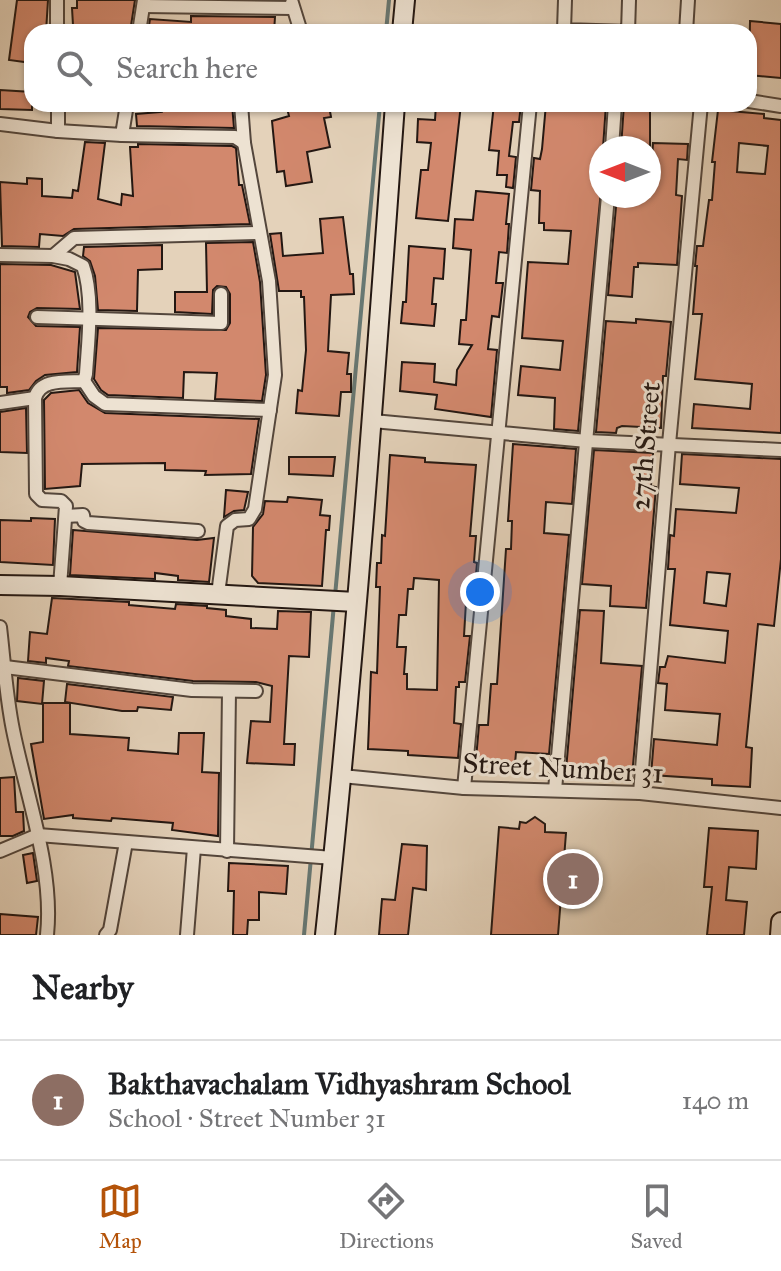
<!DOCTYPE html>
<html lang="en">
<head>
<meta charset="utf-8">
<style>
  body { margin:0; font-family:"IM FELL Great Primer",serif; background:#f2f2f2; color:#202124 }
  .compass { position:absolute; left:589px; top:136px; width:72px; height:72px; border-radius:50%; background:#fff; box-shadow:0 2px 6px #0004; rotate:270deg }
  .you { position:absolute; left:480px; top:592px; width:28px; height:28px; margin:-20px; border:6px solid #fff; border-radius:50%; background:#1a73e8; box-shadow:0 0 0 12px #1a73e833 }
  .badge { display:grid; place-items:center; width:52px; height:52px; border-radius:50%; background:#b45309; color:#fff; font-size:26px; font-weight:700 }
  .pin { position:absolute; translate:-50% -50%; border:4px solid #fff; box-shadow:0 2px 8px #0006 }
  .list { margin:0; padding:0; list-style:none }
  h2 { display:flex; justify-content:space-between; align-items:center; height:104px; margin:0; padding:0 32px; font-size:34px }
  h2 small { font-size:26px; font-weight:400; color:#757577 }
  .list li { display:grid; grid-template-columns:52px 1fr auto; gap:24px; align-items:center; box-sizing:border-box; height:120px; padding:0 32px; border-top:2px solid #e0e0e0 }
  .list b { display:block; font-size:30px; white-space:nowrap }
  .list p { margin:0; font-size:26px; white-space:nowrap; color:#757577 }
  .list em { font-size:26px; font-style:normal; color:#757577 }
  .icon { flex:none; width:44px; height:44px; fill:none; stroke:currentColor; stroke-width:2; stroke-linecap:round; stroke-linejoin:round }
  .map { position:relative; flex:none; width:781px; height:935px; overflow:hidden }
  .search { position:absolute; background:#fff; box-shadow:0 2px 6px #0004; left:24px; right:24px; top:24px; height:88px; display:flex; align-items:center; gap:20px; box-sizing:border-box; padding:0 28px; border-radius:24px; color:#757577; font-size:30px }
  .sheet { height:224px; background:#fff }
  nav { display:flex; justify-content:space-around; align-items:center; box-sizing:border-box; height:112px; border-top:2px solid #e0e0e0; background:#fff; font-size:22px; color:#757577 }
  nav a { display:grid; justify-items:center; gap:4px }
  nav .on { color:#b45309 }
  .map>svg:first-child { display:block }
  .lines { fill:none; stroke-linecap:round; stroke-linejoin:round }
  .stream { stroke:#677772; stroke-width:4 }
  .building { fill:#d2886d; stroke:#231712; stroke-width:2; fill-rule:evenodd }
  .street-casing { stroke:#53463c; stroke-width:16 }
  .secondary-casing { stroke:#231712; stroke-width:22 }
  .street { stroke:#ede2d2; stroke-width:12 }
  .secondary { stroke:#ede2d2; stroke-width:18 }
  .labels { text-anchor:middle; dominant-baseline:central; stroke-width:6; stroke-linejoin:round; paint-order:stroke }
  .street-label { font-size:28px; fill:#231712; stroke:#ede2d2 }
</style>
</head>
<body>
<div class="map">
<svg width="781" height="935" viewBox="0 0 781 935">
  <rect width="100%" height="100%" fill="#e4d2ba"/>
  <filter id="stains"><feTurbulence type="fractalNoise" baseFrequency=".0025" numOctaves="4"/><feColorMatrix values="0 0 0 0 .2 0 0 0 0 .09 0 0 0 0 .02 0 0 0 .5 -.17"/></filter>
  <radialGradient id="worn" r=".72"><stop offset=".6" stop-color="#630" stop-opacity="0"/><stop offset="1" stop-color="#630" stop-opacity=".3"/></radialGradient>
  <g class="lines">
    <g class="stream">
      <path d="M386,32L389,0"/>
      <path d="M335,596L380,104"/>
      <path d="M304,935L334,604"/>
    </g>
  </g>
  <g class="building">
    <path d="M17,0H48L46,32H32V63L9,60Z"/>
    <path d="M77,0H135L130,32H107V28L73,25L72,8H77Z"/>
    <path d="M191,16L275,17L274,32H148L150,19L191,22Z"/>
    <path d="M750,21L781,24V78L749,75Z"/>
    <path d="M0,90L32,92V110L0,109Z"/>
    <path d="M153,104H232L234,128L137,126L136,114L161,112Z"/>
    <path d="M286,104H314L315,108L329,106L331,117L324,118L330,147L307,152L312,182L286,186L284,171L277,172L272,121L289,116Z"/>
    <path d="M436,104H461L448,221L416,218L421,170H428L431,143L417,142L418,119L435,120Z"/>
    <path d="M494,104H521L519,122H513L509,156L516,157L513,188L506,187L507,175H497L499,151L489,150Z"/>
    <path d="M546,104H606L603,148H601V190L578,431L554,429L555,398L518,395L521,366L560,370L563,341L522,338L528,262L568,264L571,231L544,230V223H539L540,191L531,190L534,158L540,159L542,149Z"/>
    <path d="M624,104L650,105V148H621Z"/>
    <path d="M718,110L764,114V118L781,120V433L692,428L694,404L750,409L752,384L695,379L702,314H693L697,266H695L697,246H703L709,200H712L715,162H712ZM739,143L768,146L765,174L737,172Z"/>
    <path d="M85,142L105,143L98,199L121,205L122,194L133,196L130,147H138V144L232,146L236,148L239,185H242L250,224L74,229L63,236L40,234L39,247L2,246L0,182L27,184V178L42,179V196L72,198L73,190L78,191Z"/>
    <path d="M653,143L688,144L687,160L678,159L676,195L682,196L677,265L638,263V267H634L632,297L608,295L617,196H650Z"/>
    <path d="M476,191L509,194L506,224H509L507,253L499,252L496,283H503L499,317L492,316L488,349L497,350L491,417L435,409L437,395L400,391L402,362L435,364L434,382L456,385L457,370L472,345L459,344L461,320H466L471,250L453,248L455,219L473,220Z"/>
    <path d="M343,217L350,274H353L354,294L331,295L328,351L349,353L347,374H351V392H341L339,416L296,413L298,390L302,391L306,350L304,297H301V291H279L270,234L281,233L283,256L323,253L320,219Z"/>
    <path d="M253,242L260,282L266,375L262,401L215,399L217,373L184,372L183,398L108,395L101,390L94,379L98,328L226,330L230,323V294L226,287L217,286L213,290L212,314L175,312V292H207L206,243Z"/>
    <path d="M162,245V269L138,270L137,311L98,310L95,276L90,261L83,256L84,247Z"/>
    <path d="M409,246L445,249L443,279L434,278L432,304H436L434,326L401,323L403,302H406Z"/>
    <path d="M0,264L51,265L75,272L80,309L37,308L30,312L28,317L36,326L80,327L77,372L45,375L36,381L29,390L7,393V387H0Z"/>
    <path d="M636,319L671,322L666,376H663L661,428L622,426L617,428L616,433L596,432L606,321L636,323Z"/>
    <path d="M79,390L88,403L105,413L259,419L251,474L205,475L206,471L165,470V463L82,464L80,486L45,489L44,400L51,393Z"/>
    <path d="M26,408L27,453L0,452V412Z"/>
    <path d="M513,444L576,449L572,504L546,502L544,533L569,535L549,754L516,752L515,764L485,762V760L476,759L479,725H488L491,684H497L506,549H511L512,521H508Z"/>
    <path d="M594,450L653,453L651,486L656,487L646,608L610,606L611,586L582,584Z"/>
    <path d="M682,454L781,459V559L774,626L758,624L746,747L752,748L750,787L712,785V779L651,775L654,739L717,745L720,714L665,710L667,684L658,683L660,667H665L668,656L725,663L728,631L670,625L675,569H668L670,535L674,536L676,509L736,513L739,488L680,484ZM707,572L730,574L726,606L704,603Z"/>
    <path d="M390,455L425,458V462L476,465L470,536H476L474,562L477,563L475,585H467L464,636H470L465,682H459V687H456L454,723L461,724L458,758L408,755V751L368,749L371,672L377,673L378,644L380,587H376L377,563H381L382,535L385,536ZM414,578L439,580L437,690L407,689V674H404L406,647H397L399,615H406L408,589H413Z"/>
    <path d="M289,457H335L333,476L289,474Z"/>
    <path d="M226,490L248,492L244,510L234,511L224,517Z"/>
    <path d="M288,497L322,500L320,515L330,516L329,530H326L322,586L258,583L252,576L253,527L263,514L265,501L287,502Z"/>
    <path d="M31,518L55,519L53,565L0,562V520L31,521Z"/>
    <path d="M73,530L197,540L214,538L209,582L178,580V576L155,573V579L70,575Z"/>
    <path d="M52,598L129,602V605L175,609L176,604L207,606V608L226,610V616L251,619V628L277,629L278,611L311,612L309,657L289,656L284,744H295L294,765L247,763L251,721L270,722L272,686L256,682L193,681L68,666L69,661L46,658V663L28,661L30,632L47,634Z"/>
    <path d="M580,610L604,611L601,663L642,666L632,776L566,770Z"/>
    <path d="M18,678L44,681L42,704L17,701Z"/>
    <path d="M67,684L173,697L171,710L138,707L137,711H122L65,702Z"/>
    <path d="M43,703H70V734L129,738L128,750L178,754L179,733H204L202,772L219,773L218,836L172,830L173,823L112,818L111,821L73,818V815L44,819L31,744L43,742Z"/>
    <path d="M14,777L16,812H23L24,831L13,836H0V778Z"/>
    <path d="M535,817L545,824V832L566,833L558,935H491L499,827L519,829L520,822L526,823Z"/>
    <path d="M709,828L758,831L756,869L729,867L726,900L747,902L744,935H707L712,887H704Z"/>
    <path d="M402,844L427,846L426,890L413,888L408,935H379L382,899L395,900Z"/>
    <path d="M33,853L37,881L27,883L23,855Z"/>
    <path d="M229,863L288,866L286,894L259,892V920H248L247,935H233L234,891H228Z"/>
    <path d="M0,914L38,917L36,935H0Z"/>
  </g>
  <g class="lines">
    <g class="street-casing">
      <g id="street">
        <path d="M57,0V32"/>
        <path d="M565,0L564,30L628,32L629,0"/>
        <path d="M292,3L301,32"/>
        <path d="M144,6L292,8"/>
        <path d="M139,32L144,0"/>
        <path d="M686,32L688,0"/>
        <path d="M749,101L781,106"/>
        <path d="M0,124L58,131V104"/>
        <path d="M58,131L122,135L127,104"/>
        <path d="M122,135L235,137L244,143"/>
        <path d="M612,148L615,104"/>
        <path d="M0,255L53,256L74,238L260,233"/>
        <path d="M53,256L69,259L83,266C94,296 88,342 86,374L84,381C66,382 40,378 35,398L36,494L42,500L61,501L66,506L60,586"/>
        <path d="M37,317L221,323V294"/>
        <path d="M84,381L94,396L105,404L270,410"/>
        <path d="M0,403L35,398"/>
        <path d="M373,421L587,441L781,450"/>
        <path d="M66,516L83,515L84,521L88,523L198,531"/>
        <path d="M218,594L227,526L235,520L249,519L255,509L275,375L269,281L244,143L241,104"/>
        <path d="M0,627C4,661 6,696 13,730C26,795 54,869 47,935"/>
        <path d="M5,667L192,690L256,691"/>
        <path d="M342,776L464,788L640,793L781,808"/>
        <path d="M464,788L530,104"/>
        <path d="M555,790L608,196"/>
        <path d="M640,793L669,444L701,104"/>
        <path d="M0,851L38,835L333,858"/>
        <path d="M227,851L229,691"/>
        <path d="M106,935L110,930L126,842"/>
        <path d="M187,935L194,848"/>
      </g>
    </g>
    <g class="secondary-casing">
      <g id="secondary">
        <path d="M402,32L405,0"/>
        <path d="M0,585L60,586L356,602"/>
        <path d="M325,935C355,659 375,381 395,104"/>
        <path d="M780,935L781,922"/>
      </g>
    </g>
    <use href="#street" class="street"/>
    <use href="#secondary" class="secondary"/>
  </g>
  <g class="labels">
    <g class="street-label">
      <text transform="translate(645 446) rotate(-85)">27th Street</text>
      <text transform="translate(563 768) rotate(3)">Street Number 31</text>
    </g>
  </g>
  <rect width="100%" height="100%" filter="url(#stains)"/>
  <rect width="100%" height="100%" fill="url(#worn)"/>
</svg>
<svg class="compass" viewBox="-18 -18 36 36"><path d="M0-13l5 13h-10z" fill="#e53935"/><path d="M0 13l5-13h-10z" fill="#757577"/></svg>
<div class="you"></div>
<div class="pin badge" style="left:573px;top:879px;background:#8d6e63">1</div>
<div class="search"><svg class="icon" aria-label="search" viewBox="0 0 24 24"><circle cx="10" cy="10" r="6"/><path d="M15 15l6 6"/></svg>Search here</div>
</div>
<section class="sheet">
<h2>Nearby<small></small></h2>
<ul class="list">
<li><span class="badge" style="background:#8d6e63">1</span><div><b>Bakthavachalam Vidhyashram School</b><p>School · Street Number 31</p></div><em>140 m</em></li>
</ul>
</section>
<nav>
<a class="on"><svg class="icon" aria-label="map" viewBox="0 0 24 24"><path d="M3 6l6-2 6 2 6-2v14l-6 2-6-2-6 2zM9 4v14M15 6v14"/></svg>Map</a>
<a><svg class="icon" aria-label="directions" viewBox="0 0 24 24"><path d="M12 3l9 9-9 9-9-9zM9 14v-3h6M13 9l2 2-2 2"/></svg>Directions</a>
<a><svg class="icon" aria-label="saved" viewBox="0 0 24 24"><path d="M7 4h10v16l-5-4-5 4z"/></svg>Saved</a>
</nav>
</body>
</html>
